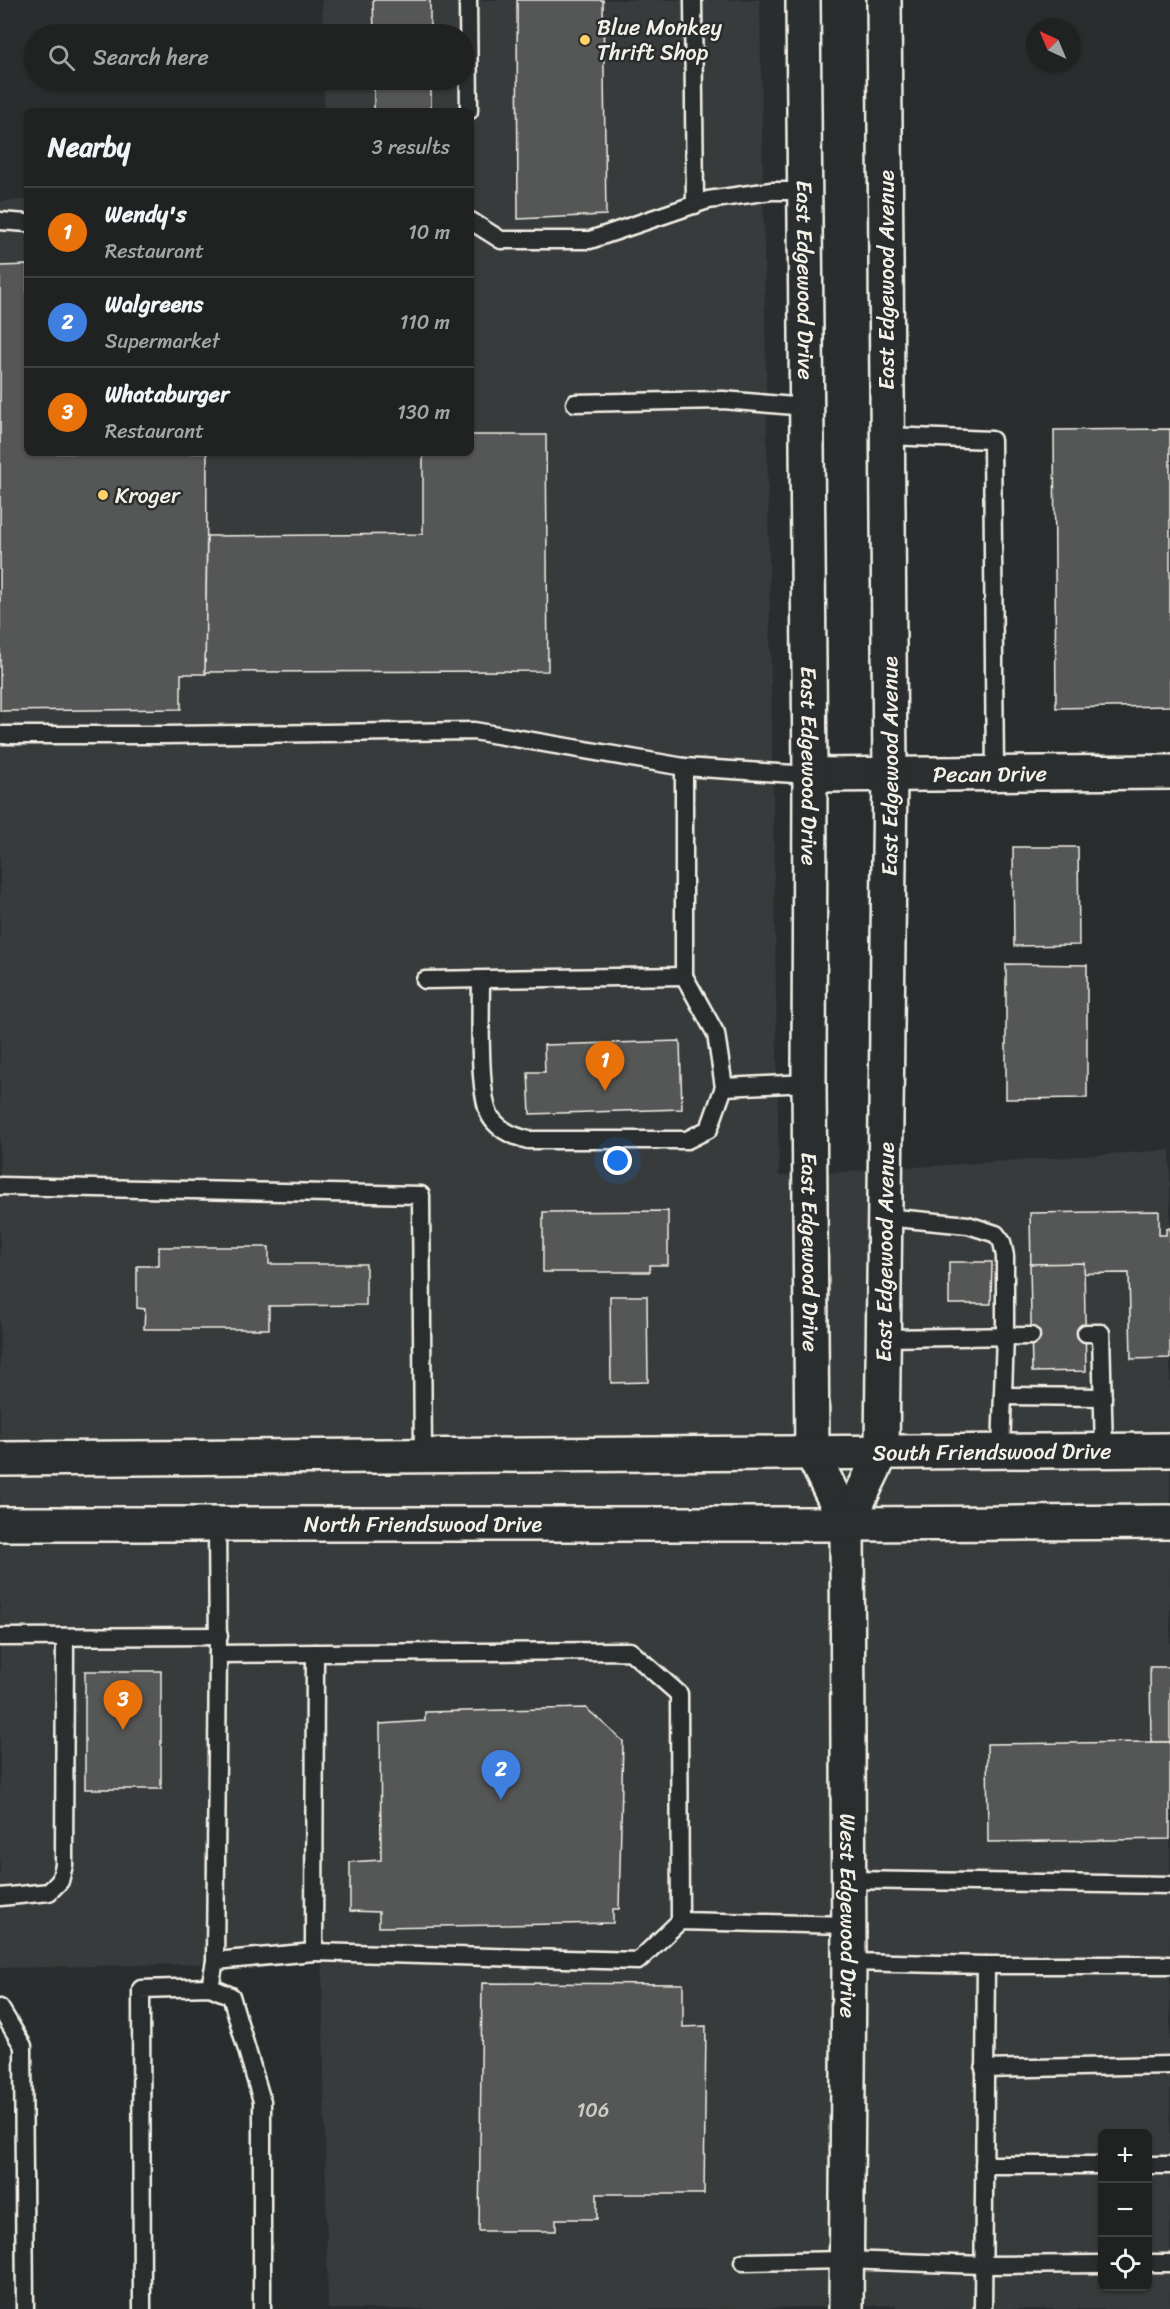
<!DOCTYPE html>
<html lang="en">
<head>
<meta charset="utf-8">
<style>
  body { margin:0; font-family:Sriracha,sans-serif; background:#2d2f2f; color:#f1f3f6 }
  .controls { position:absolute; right:18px; bottom:18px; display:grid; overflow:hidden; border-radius:9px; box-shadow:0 2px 4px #0004 }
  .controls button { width:54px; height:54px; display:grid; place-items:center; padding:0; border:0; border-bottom:2px solid #3d3f40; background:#202222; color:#f1f3f6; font:30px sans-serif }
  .compass { position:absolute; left:1026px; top:18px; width:54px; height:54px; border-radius:50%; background:#202222; box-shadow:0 2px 4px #0004; rotate:316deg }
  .you { position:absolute; left:618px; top:1161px; width:21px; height:21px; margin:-15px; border:4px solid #fff; border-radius:50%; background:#1a73e8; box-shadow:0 0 0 9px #1a73e833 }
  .badge { display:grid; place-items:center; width:39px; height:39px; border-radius:50%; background:#1a73e8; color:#fff; font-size:20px; font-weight:700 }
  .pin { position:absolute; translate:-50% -50px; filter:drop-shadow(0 2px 3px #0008) }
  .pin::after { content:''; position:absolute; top:32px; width:21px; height:18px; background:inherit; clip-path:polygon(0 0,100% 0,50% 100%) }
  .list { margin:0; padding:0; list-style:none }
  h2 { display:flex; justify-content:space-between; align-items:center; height:78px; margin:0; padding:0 24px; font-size:26px }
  h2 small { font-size:20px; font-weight:400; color:#a2a4a5 }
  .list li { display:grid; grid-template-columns:39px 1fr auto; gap:18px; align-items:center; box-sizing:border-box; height:90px; padding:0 24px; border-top:2px solid #3d3f40 }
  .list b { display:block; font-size:22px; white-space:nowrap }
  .list p { margin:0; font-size:20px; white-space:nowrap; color:#a2a4a5 }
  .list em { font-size:20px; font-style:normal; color:#a2a4a5 }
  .icon { flex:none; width:33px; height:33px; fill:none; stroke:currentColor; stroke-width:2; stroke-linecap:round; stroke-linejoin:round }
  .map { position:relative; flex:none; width:1170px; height:2309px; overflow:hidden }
  .search { position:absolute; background:#202222; box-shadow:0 2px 4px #0004; left:24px; top:24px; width:450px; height:66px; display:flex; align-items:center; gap:15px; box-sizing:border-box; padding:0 21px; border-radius:33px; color:#a2a4a5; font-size:22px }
  .panel { position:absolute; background:#202222; box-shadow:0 2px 4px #0004; left:24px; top:108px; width:450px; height:348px; border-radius:9px }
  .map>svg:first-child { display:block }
  .built { fill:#373a3a; fill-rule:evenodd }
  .building { fill:#555756; stroke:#f4f1e8; stroke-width:1.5 }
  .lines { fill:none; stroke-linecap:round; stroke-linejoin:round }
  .lane-casing { stroke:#f4f1e8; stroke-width:21 }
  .street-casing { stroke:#f4f1e8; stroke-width:38 }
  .secondary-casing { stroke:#f4f1e8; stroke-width:38 }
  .primary-casing { stroke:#f4f1e8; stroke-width:38 }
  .lane { stroke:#2a2d2e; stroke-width:16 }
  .street { stroke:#2a2d2e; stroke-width:33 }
  .secondary { stroke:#2a2d2e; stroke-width:33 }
  .primary { stroke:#2a2d2e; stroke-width:33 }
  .poi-dot { fill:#ffd166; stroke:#2a2d2e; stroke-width:2 }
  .labels { text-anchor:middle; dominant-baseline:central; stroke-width:5; stroke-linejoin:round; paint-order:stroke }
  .number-label { font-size:20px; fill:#cccac4 }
  .poi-label { font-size:22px; fill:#f4f1e8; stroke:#2a2d2e; text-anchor:start }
  .street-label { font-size:22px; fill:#f4f1e8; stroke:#2a2d2e }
</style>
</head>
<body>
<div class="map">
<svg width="1170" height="2309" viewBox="0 0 1170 2309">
  <rect width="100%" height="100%" fill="#2a2d2e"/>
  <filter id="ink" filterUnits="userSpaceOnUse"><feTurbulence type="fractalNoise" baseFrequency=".0167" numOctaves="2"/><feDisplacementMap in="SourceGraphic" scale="12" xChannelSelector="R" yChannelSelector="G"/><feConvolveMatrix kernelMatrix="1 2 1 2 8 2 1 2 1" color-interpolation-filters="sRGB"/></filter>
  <g filter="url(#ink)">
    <path class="built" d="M322,0H760L779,1176L1170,1150V2309H896V2305L714,2309H328L322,1961L0,1968V201L27,200V453H471V111H324V80H464V34H323ZM1102,2134H1148V2286H1102Z"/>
    <g class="building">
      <path d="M373,0H430V34H374Z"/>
      <path d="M517,0H603L606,215L518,219Z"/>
      <rect x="374" y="80" width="57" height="31"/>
      <path d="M27,265V453H207L206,674H181V709L0,711V266Z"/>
      <path d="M1170,429V706L1056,708L1054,430Z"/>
      <path d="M471,435H546L548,671L205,672L207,536L423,534V453H471Z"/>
      <path d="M1013,847H1078L1079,945L1014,946Z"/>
      <path d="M1006,964L1087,965V1098L1006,1099Z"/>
      <path d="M680,1041L682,1109L530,1114L528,1072H545L544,1045Z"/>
      <path d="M668,1211V1265H650V1272H543V1212Z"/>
      <path d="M1159,1211V1235H1166V1229L1170,1228V1358L1131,1359L1129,1273L1031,1274L1030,1213Z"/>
      <path d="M159,1247H269V1264H366V1305L269,1306V1329H144L145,1309L137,1308V1266H159Z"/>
      <path d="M949,1262H992L991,1304H949Z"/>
      <path d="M1084,1263L1086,1371L1032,1372L1030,1264Z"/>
      <path d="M610,1296H647L648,1382L611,1383Z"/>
      <path d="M1150,1667H1170V1742H1151Z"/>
      <rect x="85" y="1671" width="76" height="118"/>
      <path d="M586,1708L623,1741L619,1909H613V1923L379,1927V1912L350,1911V1862L381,1860L380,1724L425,1721V1712Z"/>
      <path d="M1151,1742H1170V1839L988,1842L987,1744Z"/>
      <path d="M482,1983L683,1984V2027L706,2026L704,2194H597V2219H556V2231H479Z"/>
    </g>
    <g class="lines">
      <g class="lane-casing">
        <g id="lane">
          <path d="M468,0L469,111"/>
          <path d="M693,0L695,205"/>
          <path d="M0,221L27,223"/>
          <path d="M471,221L501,240H590L708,200L771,191H805"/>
          <path d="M575,403L723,400L806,407"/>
          <path d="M887,436L992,440L995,773"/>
          <path d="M0,735H165L474,731L684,767L810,775"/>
          <path d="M425,980L684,976V767"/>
          <path d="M481,980C481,1007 477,1101 492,1119C502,1132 514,1136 528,1140H687L709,1129L724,1087L716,1034L684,976"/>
          <path d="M724,1087L809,1083"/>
          <path d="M0,1186L421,1195L423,1456"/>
          <path d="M885,1217L968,1225L996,1234L1002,1242L1005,1256V1335L1001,1451"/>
          <path d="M1086,1333H1101L1104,1450"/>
          <path d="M883,1338L1031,1336"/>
          <path d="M1003,1396L1103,1397"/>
          <path d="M217,1524L218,1654L315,1653"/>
          <path d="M0,1637L219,1636"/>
          <path d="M848,1880L1170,1885"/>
          <path d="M0,1897L49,1892L60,1881L64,1865L65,1637"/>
          <path d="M680,1921L638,1961L314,1952L315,1653L630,1651L679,1694L680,1921L849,1925"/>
          <path d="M215,1961L314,1952"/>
          <path d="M849,1962L986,1965H1170"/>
          <path d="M210,1987L215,1961L218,1654"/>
          <path d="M0,2008L23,2046L25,2309"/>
          <path d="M984,2069L1170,2065"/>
          <path d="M984,2165H1102"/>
          <path d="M1148,2165H1170"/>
          <path d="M743,2262L846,2260L982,2265L1102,2264"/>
          <path d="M1148,2263H1170"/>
          <path d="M142,2309L141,1989L210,1987L231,1996L262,2101V2309"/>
          <path d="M983,2309L986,1965"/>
        </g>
      </g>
      <g class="street-casing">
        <g id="street">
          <path id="s1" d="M810,775L1170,772"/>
        </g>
      </g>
      <g class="secondary-casing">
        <g id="secondary">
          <path id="s2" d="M803,0L810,775L809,1083L812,1453L847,1524L849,1962L846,2309"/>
          <path id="s3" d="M847,1524L882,1452L890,774L884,0"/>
        </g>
      </g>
      <g class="primary-casing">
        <g id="primary">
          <path id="s4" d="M0,1459L1170,1450"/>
          <path id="s5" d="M0,1524H847L1170,1522"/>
        </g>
      </g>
      <use href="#lane" class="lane"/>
      <use href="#street" class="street"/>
      <use href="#secondary" class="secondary"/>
      <use href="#primary" class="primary"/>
    </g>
  </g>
  <g class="poi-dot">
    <circle cx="585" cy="40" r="6"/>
    <circle cx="103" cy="495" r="6"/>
  </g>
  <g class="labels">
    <g class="number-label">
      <text x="593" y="2110">106</text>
    </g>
    <g class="poi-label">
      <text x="597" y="27">Blue Monkey<tspan x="597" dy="25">Thrift Shop</tspan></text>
      <text x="115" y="495">Kroger</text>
    </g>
    <g class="street-label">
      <text stroke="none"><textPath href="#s2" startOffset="280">East Edgewood Drive</textPath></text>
      <text transform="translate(886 280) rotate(-90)">East Edgewood Avenue</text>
      <text stroke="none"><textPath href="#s2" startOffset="766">East Edgewood Drive</textPath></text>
      <text stroke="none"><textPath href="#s3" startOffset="766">East Edgewood Avenue</textPath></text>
      <text stroke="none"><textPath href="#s1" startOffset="180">Pecan Drive</textPath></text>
      <text stroke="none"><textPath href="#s2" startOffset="1252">East Edgewood Drive</textPath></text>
      <text stroke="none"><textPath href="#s3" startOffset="280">East Edgewood Avenue</textPath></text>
      <text stroke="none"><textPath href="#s4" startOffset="992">South Friendswood Drive</textPath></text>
      <text stroke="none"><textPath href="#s5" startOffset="423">North Friendswood Drive</textPath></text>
      <text stroke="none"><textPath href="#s2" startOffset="1924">West Edgewood Drive</textPath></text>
    </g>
  </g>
</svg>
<div class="controls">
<button>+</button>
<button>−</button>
<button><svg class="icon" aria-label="locate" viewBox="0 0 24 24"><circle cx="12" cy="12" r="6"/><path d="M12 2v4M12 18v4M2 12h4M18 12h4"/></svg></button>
</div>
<svg class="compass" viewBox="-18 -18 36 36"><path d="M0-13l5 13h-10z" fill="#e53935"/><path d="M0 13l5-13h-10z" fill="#a2a4a5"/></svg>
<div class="you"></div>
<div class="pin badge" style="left:605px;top:1091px;background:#e8710a">1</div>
<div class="pin badge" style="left:501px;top:1800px;background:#3f7fe0">2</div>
<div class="pin badge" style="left:123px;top:1730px;background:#e8710a">3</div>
<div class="search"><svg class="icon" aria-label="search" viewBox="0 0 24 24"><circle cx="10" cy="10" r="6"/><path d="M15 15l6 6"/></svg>Search here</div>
<section class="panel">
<h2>Nearby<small>3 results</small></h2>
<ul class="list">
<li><span class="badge" style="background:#e8710a">1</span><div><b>Wendy's</b><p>Restaurant</p></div><em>10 m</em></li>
<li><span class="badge" style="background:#3f7fe0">2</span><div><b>Walgreens</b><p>Supermarket</p></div><em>110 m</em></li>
<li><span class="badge" style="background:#e8710a">3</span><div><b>Whataburger</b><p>Restaurant</p></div><em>130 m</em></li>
</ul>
</section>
</div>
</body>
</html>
